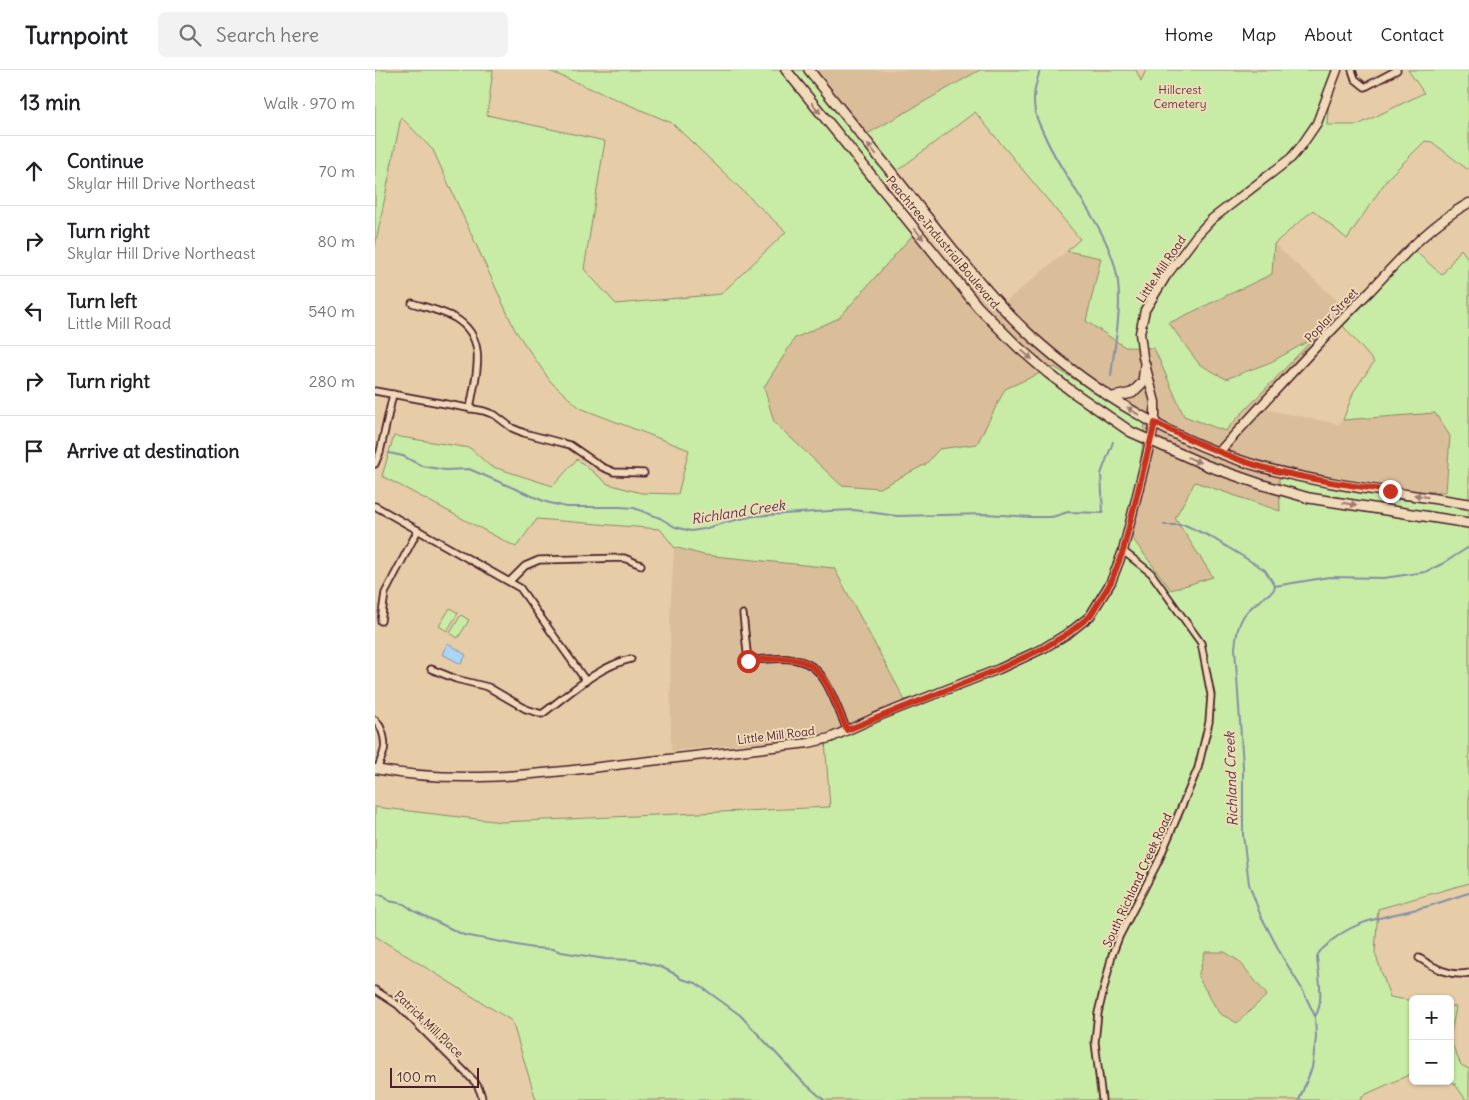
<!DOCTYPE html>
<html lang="en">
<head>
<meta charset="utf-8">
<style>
  body { margin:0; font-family:Delius,sans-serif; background:#f2f2f2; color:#202124 }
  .controls { position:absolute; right:15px; bottom:15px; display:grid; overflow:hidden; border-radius:8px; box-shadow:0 1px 4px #0004 }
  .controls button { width:45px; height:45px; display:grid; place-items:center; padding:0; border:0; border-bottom:1px solid #e0e0e0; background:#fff; color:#202124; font:25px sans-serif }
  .scale { position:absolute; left:15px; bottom:12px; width:89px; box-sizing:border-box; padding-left:5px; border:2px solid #4a1f2b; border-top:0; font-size:14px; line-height:18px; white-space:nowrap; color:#4a1f2b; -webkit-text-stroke:4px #f0dab9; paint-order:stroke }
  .stop { position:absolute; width:15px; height:15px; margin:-11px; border:4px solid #c8321e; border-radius:50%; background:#fff }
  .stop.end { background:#c8321e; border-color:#fff; box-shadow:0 1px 5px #0008 }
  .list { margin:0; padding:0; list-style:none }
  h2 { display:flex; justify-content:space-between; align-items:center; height:65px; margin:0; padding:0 20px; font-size:21px }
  h2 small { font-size:16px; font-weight:400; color:#757577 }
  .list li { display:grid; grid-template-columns:32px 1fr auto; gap:15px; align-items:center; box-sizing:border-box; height:70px; padding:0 20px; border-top:1px solid #e0e0e0 }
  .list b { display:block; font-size:19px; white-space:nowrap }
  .list p { margin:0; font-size:16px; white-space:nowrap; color:#757577 }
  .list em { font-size:16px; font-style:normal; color:#757577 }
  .icon { flex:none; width:28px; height:28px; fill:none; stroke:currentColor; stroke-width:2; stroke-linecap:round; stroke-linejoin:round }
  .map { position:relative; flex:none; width:1094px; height:1030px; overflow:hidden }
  header { display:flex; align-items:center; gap:30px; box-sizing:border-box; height:70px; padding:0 25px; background:#fff; border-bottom:1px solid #e0e0e0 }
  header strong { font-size:24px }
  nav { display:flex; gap:28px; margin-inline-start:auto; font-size:18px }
  .search { width:350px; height:45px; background:#f2f2f2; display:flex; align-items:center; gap:12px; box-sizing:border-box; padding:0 18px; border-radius:8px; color:#757577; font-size:19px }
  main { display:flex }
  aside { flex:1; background:#fff }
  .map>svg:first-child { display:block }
  .built { fill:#dabe99 }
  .green { fill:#c8eca5; stroke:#898668; fill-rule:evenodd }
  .water { fill:#aad6f6; stroke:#848da5 }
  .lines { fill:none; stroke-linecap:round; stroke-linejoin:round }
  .stream { stroke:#848da5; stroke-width:2 }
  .street-casing { stroke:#4a1f2b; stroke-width:9 }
  .secondary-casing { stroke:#4a1f2b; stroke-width:11 }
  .primary-casing { stroke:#4a1f2b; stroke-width:12 }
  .street { stroke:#f0dab9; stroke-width:5.5 }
  .secondary { stroke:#f0dab9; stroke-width:8 }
  .primary { stroke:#f0dab9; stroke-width:9 }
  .oneway { fill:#9d7c72 }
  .route { stroke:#c8321e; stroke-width:6 }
  .labels { text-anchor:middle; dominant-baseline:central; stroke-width:4; stroke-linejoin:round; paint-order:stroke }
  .park-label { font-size:12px; fill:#5d3e3d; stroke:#f0dab9 }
  .street-label { font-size:12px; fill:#4a1f2b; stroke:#f0dab9 }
  .water-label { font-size:14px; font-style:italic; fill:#583a49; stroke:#f0dab9 }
</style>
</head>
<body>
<header>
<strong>Turnpoint</strong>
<div class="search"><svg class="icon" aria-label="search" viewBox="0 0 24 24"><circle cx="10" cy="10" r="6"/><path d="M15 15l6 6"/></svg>Search here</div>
<nav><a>Home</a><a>Map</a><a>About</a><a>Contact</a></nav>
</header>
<main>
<aside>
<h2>13 min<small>Walk · 970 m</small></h2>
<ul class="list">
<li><svg class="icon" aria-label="ahead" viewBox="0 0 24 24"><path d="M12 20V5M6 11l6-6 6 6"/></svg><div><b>Continue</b><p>Skylar Hill Drive Northeast</p></div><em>70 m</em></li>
<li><svg class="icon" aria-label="right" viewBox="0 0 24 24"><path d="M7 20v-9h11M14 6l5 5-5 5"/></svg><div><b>Turn right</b><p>Skylar Hill Drive Northeast</p></div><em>80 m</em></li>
<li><svg class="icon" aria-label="left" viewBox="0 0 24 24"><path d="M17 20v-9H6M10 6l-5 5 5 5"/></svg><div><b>Turn left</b><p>Little Mill Road</p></div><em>540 m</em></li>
<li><svg class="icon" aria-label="right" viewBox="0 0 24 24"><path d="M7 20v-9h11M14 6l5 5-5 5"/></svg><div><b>Turn right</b></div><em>280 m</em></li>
<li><svg class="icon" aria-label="arrive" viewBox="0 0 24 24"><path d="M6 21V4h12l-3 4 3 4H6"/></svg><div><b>Arrive at destination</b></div></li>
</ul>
</aside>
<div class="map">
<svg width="1094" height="1030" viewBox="0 0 1094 1030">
  <rect width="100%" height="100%" fill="#e6cda8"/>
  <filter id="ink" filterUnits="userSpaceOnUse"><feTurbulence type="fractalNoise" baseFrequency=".02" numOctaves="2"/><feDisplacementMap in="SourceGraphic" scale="10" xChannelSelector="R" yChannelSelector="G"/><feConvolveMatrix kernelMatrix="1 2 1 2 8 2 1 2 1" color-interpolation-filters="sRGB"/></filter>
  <g filter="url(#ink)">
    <g class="built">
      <path d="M429,0H605L485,68Z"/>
      <path d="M542,160L620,240L692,181L726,188L750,277L779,278L809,346L850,361L938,269L896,292L851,309L824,294L794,253L896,204L899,174L972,239L884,338L963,354L968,350L1060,342L1075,366L1071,422L1025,421L904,405L906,441L800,448L839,508L796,520L757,468L770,352L630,319L602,374L564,379L551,394L505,418L466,415L399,352L389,317L420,268L464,248Z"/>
      <path d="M299,477L329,485L459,498L533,637L450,670L395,671L296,681L295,547Z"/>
      <path d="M830,882H850L864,891L892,925L862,953L844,943L823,907Z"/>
    </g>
    <g class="green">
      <path d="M0,0H118L112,45L230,71L209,199L241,234L346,224L411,162L297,53L172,0H429L470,51L485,68L605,0H761L766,11L771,0H958L955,7L952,55H983L1049,23L1033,0H1094V97L1092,99L1057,72L1050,71L1013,108L972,169L938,140L899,174L897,204L794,253L824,294L851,309L896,292L939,268L850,361L809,346L779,278L750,277L711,251L726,188L692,181L705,169L600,42L502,116L542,160L464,248L420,268L389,317L399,352L466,415L505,418L551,394L564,379L602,374L630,319L679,297L770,352L757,468L796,520L838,507L800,448L820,412L905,441L904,405L1025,421L1071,422L1075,366L1060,343L968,350L979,321L999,292L968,256L1040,181L1067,205L1086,179L1094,190V813L1003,839L1000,883L1015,927L1038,931V1003L987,1026L986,1030H161L137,951L0,866V737L127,752L455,737L450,670L533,636L459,498L329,485L299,477L285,459L162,449L141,477L7,406L19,366L95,378L115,396L178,416L202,389L233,414L266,423L303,424L314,380L205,338L176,312L140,260L58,80L26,47L0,177ZM830,882H850L864,891L892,925L862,953L844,943L823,907Z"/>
      <path d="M75,538L83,543L72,561L64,556Z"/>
      <path d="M86,545L94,550L83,568L75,563Z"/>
      <path d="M1075,936L1081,937L1075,968Z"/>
      <path d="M1075,970L1086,995L1094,999V1030H1091L1079,1013L1074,1011Z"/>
    </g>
    <path class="water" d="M73,573L91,585L86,594L67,584Z"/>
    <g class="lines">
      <g class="stream">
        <path d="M665,0C661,14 657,26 660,41C661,48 665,56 668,62C687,108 724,145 739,193C750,228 740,270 736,306"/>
        <path d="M14,383L28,386L47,396L70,400L94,399L171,432L191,437H245L259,438L285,448L300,457L316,461L329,459L352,452L379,446L455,441L479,440L522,446L612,444L655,447H677L693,442L728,443L726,404L738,372"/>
        <path d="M789,455H810L836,467L890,500L900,516"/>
        <path d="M900,516L898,521C872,540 863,543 860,578L868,696V765L874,814L885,844L907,886L927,919L940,946L941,968L937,998L924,1030"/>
        <path d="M900,516L954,507L1009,508L1050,502L1067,494L1094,477"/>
        <path d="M0,824L8,825L14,831L29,834L39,841L89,865L158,878L178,879L186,882L231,889L261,890L286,897L302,905L306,909L321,913L365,945L427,1011L449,1030"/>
        <path d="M940,946C950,934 943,903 942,887C943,882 947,879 951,876C978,848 1018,846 1054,836C1067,832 1080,827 1094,823"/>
      </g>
      <g class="street-casing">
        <g id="street">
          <path d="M977,0L980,9L990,17L1022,0"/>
          <path d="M37,233C50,237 68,241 80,248C115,269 100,306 95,339"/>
          <path d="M0,321L109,341L120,345L137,358L149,363L195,375L227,397L239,402L269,403"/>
          <path d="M0,394L5,382L18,324"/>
          <path d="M0,436L145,518L211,611"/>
          <path d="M135,511L150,496L164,490L249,488L266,495"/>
          <path d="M368,544L373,591C446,581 446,599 472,660"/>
          <path d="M6,551L10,523L43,460"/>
          <path d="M56,599L81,609L113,617L151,639L167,644C194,624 223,596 256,589"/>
          <path d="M0,650C8,657 12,674 8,684C6,690 4,693 3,699"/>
          <path d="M1044,888C1060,898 1075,907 1094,903"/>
          <path d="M0,920L23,935L100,1012C104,1018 107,1023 107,1030"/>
          <path d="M727,1030L720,972L723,943L737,885L744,867L783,792L823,698L834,652L836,625L826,573L776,503L748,481"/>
        </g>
      </g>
      <g class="secondary-casing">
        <g id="secondary">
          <path d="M844,382C893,328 943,273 995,221C1026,188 1054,155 1094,133"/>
          <path d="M0,699C82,715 167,704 249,694C311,687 372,680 434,673L455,668L504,646L624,599L669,578L695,562L715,546L736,512L748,481L780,353V332L768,287L765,263L770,240L791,206L822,165L837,149L916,88L927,75L942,53L962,0"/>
        </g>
      </g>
      <g class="primary-casing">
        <g id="primary">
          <path d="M411,0L603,237L643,277L673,303L695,320L756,362L833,396L885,414L934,428L1094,453"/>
          <path d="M434,0C470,45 507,90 543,136C578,179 613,226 654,264C721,325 803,374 890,398C956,416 1026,423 1094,434"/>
          <path d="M738,327L757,323L768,312L770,295"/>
        </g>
      </g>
      <use href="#street" class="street"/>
      <use href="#secondary" class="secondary"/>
      <use href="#primary" class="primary"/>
    </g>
    <defs><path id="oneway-solid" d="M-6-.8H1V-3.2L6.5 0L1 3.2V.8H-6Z" transform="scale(1.25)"/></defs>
    <g class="oneway">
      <use href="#oneway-solid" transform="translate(441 38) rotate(51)"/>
      <use href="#oneway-solid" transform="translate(497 79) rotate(-129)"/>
      <use href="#oneway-solid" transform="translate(544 164) rotate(51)"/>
      <use href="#oneway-solid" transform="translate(652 285) rotate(41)"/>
      <use href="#oneway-solid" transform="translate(758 341) rotate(-146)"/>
      <use href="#oneway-solid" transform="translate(819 390) rotate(24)"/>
      <use href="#oneway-solid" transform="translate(1046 426) rotate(-170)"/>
      <use href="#oneway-solid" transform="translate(975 434) rotate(9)"/>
    </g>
  </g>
  <g class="lines" filter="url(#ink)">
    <path class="route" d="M373,591C446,581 446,599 472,660L624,599L669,578L695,562L715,546L736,512L748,481L780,353C816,370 852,387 890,398C931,409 973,415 1015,421"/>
  </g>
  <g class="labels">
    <g class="park-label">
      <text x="805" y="19">Hillcrest<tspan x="805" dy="14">Cemetery</tspan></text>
    </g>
    <g class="street-label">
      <text transform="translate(568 172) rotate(50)">Peachtree Industrial Boulevard</text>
      <text transform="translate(786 199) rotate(-56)">Little Mill Road</text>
      <text transform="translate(956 245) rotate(-46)">Poplar Street</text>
      <text transform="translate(401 665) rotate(-7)">Little Mill Road</text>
      <text transform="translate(762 810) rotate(-65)">South Richland Creek Road</text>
      <text transform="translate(54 954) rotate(44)">Patrick Mill Place</text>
    </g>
    <g class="water-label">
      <text transform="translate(363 442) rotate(-9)">Richland Creek</text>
      <text transform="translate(856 709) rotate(-92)">Richland Creek</text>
    </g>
  </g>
</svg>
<div class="controls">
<button>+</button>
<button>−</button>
</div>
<div class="scale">100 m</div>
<div class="stop" style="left:373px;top:591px"></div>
<div class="stop end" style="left:1015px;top:421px"></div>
</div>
</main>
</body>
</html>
